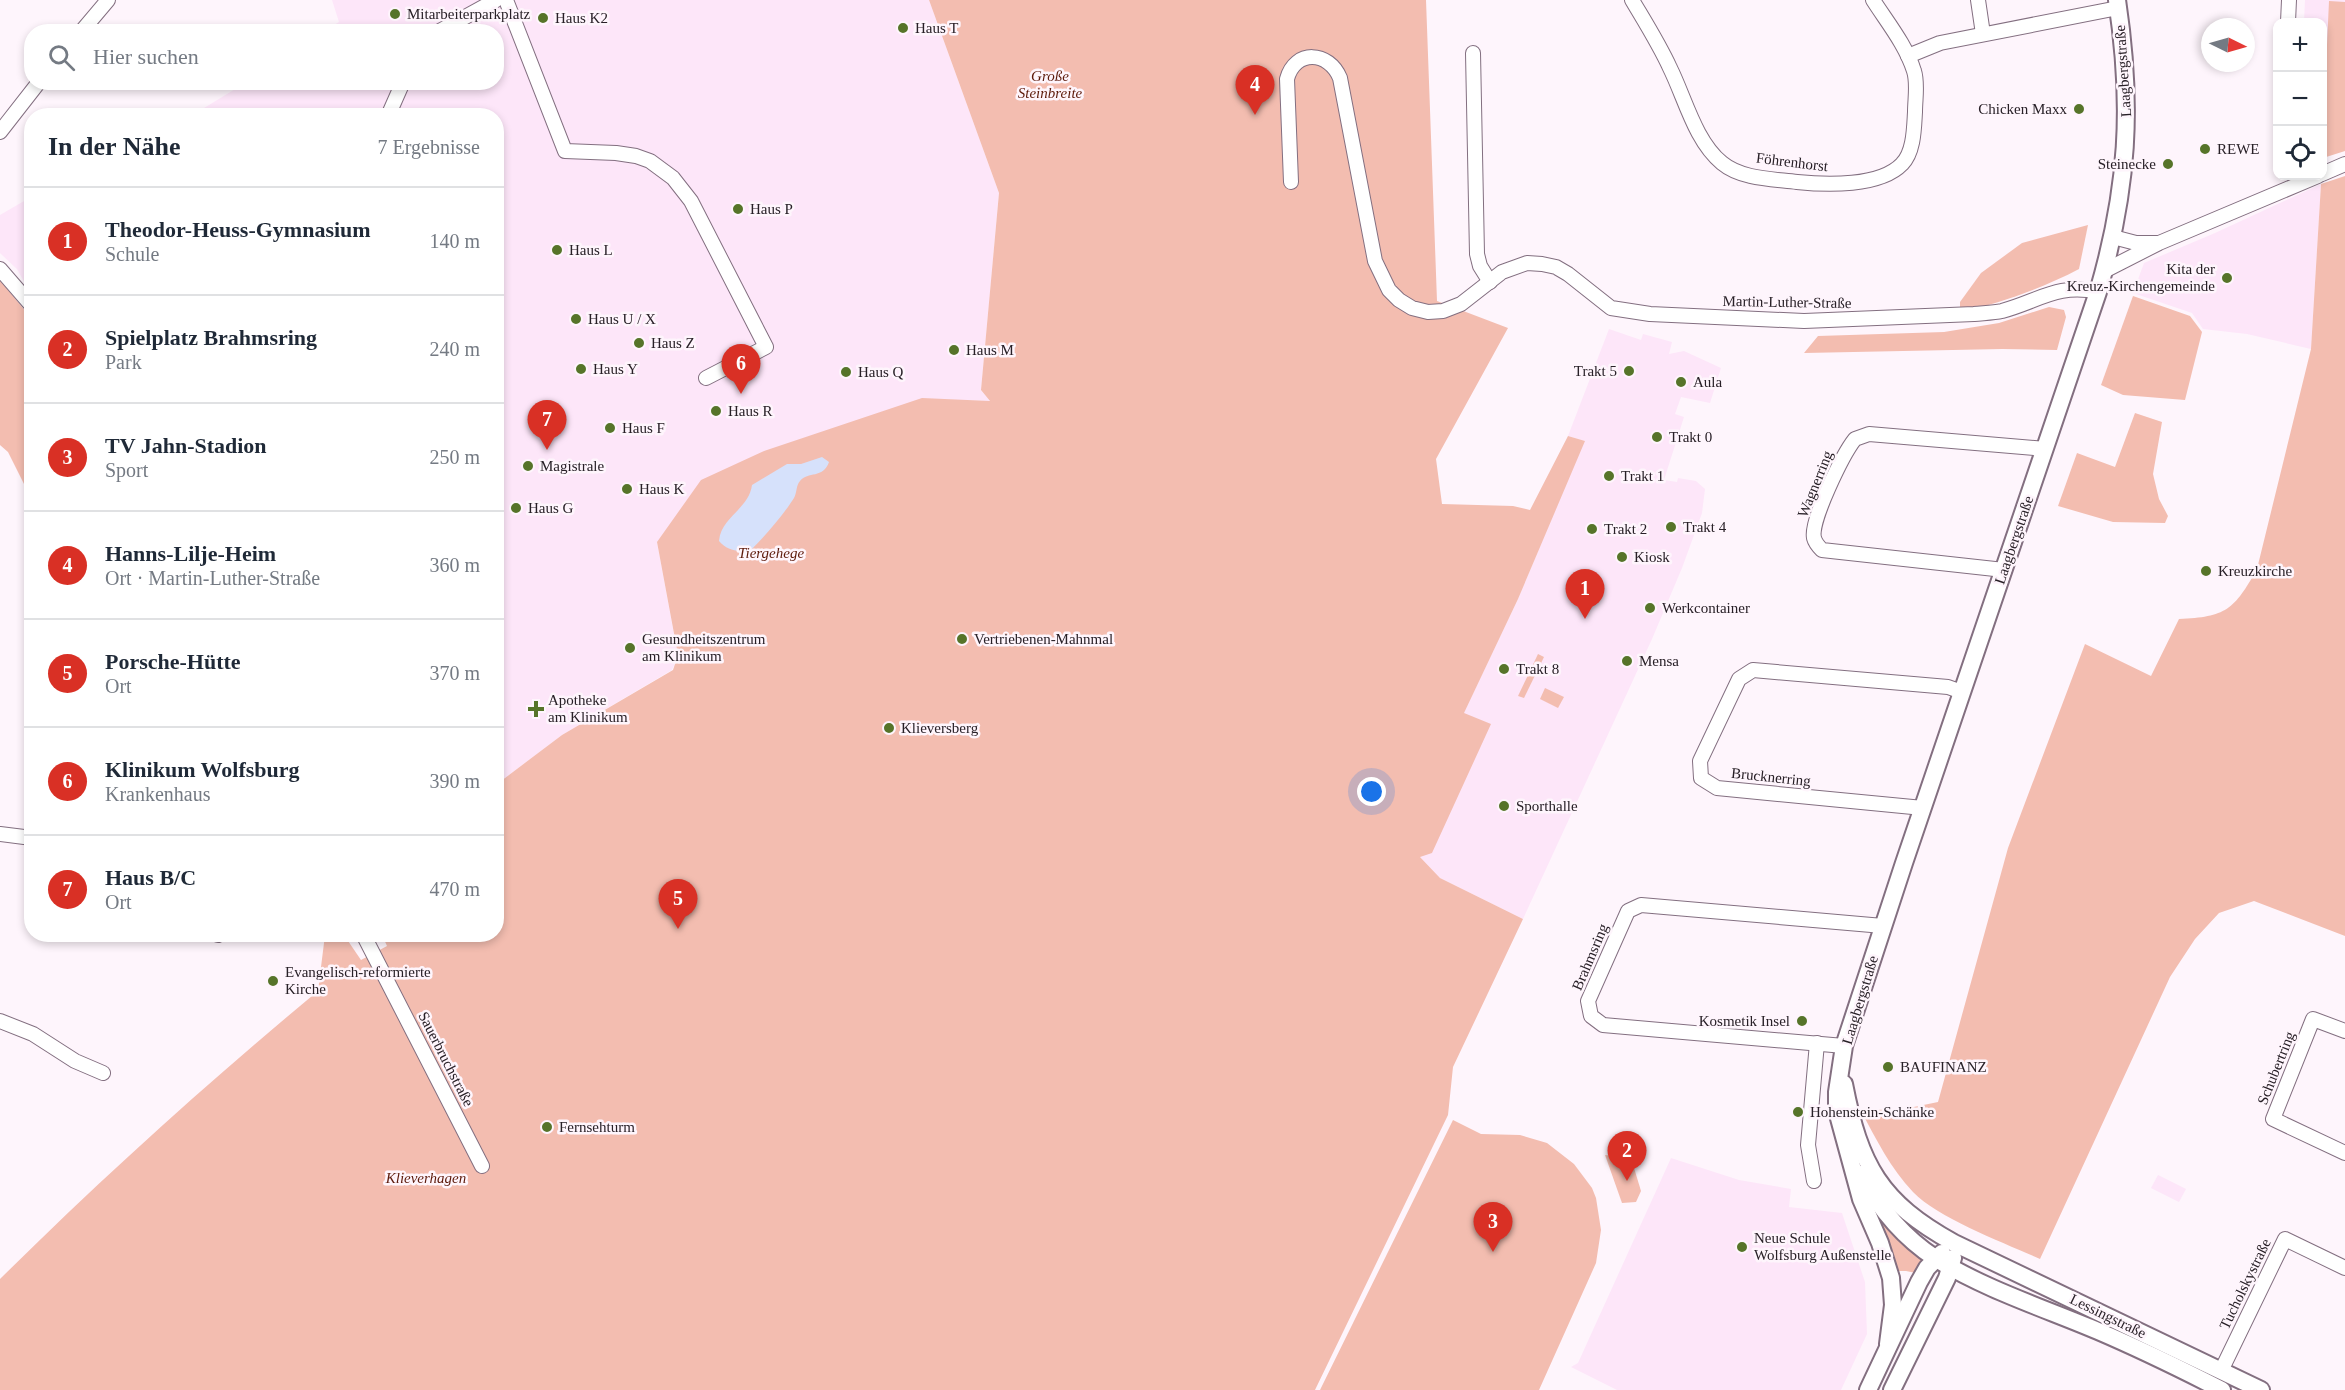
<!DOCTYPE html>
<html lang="de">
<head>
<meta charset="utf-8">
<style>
  body { margin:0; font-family:"Times New Roman",serif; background:#f6f6f7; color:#1f2937 }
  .controls { position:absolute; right:18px; top:18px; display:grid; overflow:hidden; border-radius:12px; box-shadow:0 3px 9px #0003 }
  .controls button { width:54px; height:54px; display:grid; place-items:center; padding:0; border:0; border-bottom:2px solid #e0e1e3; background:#fff; color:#1f2937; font:30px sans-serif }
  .compass { position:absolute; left:2201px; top:18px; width:54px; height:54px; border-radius:50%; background:#fff; box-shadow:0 3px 9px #0003; rotate:95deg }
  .you { position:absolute; left:1372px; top:792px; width:21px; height:21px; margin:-15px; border:4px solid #fff; border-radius:50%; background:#1a73e8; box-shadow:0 0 0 9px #1a73e833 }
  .badge { display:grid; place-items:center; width:39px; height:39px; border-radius:50%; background:#d93025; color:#fff; font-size:20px; font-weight:700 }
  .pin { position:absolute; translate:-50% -50px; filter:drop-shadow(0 2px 3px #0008) }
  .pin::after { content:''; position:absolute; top:32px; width:21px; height:18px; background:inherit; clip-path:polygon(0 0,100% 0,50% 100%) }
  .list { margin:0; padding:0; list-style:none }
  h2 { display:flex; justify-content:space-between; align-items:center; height:78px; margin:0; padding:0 24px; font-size:26px }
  h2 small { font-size:20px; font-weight:400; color:#747a83 }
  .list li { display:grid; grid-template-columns:39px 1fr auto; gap:18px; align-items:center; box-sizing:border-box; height:108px; padding:0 24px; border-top:2px solid #e0e1e3 }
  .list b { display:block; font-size:22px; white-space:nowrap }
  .list p { margin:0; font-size:20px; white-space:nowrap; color:#747a83 }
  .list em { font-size:20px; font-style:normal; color:#747a83 }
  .icon { flex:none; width:33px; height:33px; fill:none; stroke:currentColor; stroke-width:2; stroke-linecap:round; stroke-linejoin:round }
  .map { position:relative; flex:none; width:2345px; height:1390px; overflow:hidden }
  .search { position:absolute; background:#fff; box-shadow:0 3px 9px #0003; left:24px; top:24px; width:480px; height:66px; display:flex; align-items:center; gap:15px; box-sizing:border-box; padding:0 21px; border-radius:24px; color:#747a83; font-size:22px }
  .panel { position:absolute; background:#fff; box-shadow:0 3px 9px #0003; left:24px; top:108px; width:480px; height:834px; border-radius:24px }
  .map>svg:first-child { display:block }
  .built { fill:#fde6f9 }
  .green { fill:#f3bdb0 }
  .water { fill:#d6e1fb }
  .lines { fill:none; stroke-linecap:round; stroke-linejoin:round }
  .minor-casing { stroke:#836f80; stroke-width:16 }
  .tertiary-casing { stroke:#836f80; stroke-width:20 }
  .minor { stroke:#fff; stroke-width:14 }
  .tertiary { stroke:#fff; stroke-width:16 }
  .poi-dot { fill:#567429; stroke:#fef5fc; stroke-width:2 }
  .labels { text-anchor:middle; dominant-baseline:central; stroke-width:5; stroke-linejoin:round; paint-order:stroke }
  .poi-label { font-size:15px; fill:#282027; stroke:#fef5fc; text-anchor:start }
  .street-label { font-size:15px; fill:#282027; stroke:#fef5fc }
  .park-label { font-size:15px; font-style:italic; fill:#5d1a0b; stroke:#fef5fc }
</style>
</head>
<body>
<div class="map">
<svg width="2345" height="1390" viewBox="0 0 2345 1390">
  <rect width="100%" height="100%" fill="#fef5fc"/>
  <g class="built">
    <path d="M332,0H929L999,193L981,390L990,401L922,399L856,421L657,542L678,656L672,670L562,735L497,784L496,116H191L245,83L496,82V32L324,31L339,22Z"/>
    <path d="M2305,0H2345V107H2323L2322,22H2304Z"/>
    <path d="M2321,184L2311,349L2247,334L2203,329L2192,313L2133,293L2144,263L2215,233Z"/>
    <path d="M31,197V294L17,269L0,253V215Z"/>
    <path d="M1609,329L1641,340L1643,334L1672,342L1669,354L1684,351L1721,368L1710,403L1681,397L1675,414L1684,417L1664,480L1677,482L1678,478L1696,481L1705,489L1702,513L1682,568L1652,639L1523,919L1440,878L1419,856L1427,790L1518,599L1584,441L1568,436Z"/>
    <path d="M1671,1158L1739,1180L1791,1189L1789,1207L1842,1213L1865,1282L1867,1334L1841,1390H1617L1571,1367L1578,1363Z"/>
    <path d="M2158,1175L2186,1189L2179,1202L2151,1188Z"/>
  </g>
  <g class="green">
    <path d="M929,0H1426L1437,301L1508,328L1436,459L1442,504L1513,506L1530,510L1568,436L1585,441L1518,599L1464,713L1491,724L1432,853L1420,857L1440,878L1523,919L1453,1067L1448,1115L1315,1390H0V1279C102,1178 207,1083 318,991L325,935H344L361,960L387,946L382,935L496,934L497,784L562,735L673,670L678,655L657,542L701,480L764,451L922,398L990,401L981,390L999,193Z"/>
    <path d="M2329,1L2345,2V151L2323,158L2322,68L2326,67Z"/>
    <path d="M2345,176V936L2254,901L2219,913L2195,939L2170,977L2040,1259C2005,1243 1939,1219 1913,1192C1891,1169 1876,1139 1861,1111L1909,1108L1938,1102L2008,848L2085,644L2151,676L2179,619C2226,617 2234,610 2257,569L2311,349L2321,184Z"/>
    <path d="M2088,225L2079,269C2041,289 2002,302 1960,313V302L1981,273L2022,243Z"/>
    <path d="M0,280L31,318V498L8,452L0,445Z"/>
    <path d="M2133,296L2190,316L2202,332L2185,400L2123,395L2101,385Z"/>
    <path d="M2049,307L2064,310L2066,317L2057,350L2002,349L1804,353L1818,336L1944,332L1999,323Z"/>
    <path d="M2135,413L2162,422L2153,474L2159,499L2168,516L2165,523L2113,522L2058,506L2077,453L2115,467Z"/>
    <path d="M1538,654L1544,657L1524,698L1518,696Z"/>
    <path d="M1545,688L1564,697L1558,708L1540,699Z"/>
    <path d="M1453,1120L1481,1134L1520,1135L1547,1143L1574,1164L1592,1188L1596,1198L1601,1230L1596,1263L1539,1390H1320Z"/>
    <path d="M1605,1155L1631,1158L1641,1191L1636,1202L1622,1203Z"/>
    <path d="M1880,1218L1923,1258L1916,1273L1906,1271H1896L1878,1220Z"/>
  </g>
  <path class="water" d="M822,457L829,462C823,479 808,471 800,481C796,485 797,493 794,498C784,514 765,536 752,549C739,553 728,551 719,541C721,517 749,509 752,485L787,464H801Z"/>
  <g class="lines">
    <g class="minor-casing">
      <g id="minor">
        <path d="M506,0L565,151L616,153L636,156L650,161L673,178L691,201L766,347L706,378"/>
        <path d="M1632,0C1645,22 1659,44 1670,68C1685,98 1695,141 1722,163C1741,179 1773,179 1797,182C1826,185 1880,187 1902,164C1914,152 1914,128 1915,112C1915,99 1918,83 1914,71C1906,45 1887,22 1873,0"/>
        <path d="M1978,0L1983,34"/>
        <path d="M2288,22L2289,0"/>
        <path d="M81,32L108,0"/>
        <path d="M438,32L496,0"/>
        <path d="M1473,53L1477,254L1480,266L1490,282"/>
        <path d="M1908,56L1940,43L2118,8"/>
        <path d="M388,116L403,82"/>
        <path d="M0,132L39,82"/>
        <path d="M2322,174L2345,164"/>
        <path d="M1291,182L1287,79C1295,49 1329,51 1340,78L1375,261L1389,290L1399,300L1412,308L1428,312L1443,311L1461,304L1502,272L1527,263L1542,264L1556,267L1568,274L1611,308L1650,314L1804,321L1974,314C1983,313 1993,313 2002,311C2039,301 2058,283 2098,292"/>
        <path d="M2113,237L2136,243H2157"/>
        <path d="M0,269L32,306"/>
        <path d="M2104,271L2159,243L2318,176"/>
        <path d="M2004,570L1822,550C1819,547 1815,542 1814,538C1810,521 1843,454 1855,439L1869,434L2045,449"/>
        <path d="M1923,808L1717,788L1701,778L1700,761L1739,679L1753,670L1948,687L1962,692"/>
        <path d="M0,834L32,838"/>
        <path d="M215,934L218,935"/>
        <path d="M363,934L482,1166"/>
        <path d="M0,1021L33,1034L75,1061L103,1073"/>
        <path d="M2345,1031L2313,1019L2273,1119L2345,1153"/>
        <path d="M1844,1046L1603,1025L1591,1016L1588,1001L1628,911L1641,905L1883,926"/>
        <path d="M1814,1181L1808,1145L1817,1043"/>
        <path d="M2221,1371L2285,1239L2345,1268"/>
      </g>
    </g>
    <g class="tertiary-casing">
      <g id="tertiary">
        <path d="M1844,1084C1860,1166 1880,1202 1954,1243L2261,1390"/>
        <path d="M1860,1174C1878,1206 1904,1238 1935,1258C1982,1288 2046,1309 2098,1331C2140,1349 2181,1369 2222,1390"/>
        <path d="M1888,1344L1893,1305L1891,1278L1880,1243L1861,1199L1837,1111V1092L1844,1046L1904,863L2098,292C2128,189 2133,106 2117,0"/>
        <path d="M1868,1390L1919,1282L1927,1268L1942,1253"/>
        <path d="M1892,1390L1947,1278L1953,1258"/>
      </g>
    </g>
    <use href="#minor" class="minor"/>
    <use href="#tertiary" class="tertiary"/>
  </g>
  <g class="poi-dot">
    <circle cx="395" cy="14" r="6"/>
    <circle cx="543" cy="18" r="6"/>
    <circle cx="903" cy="28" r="6"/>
    <circle cx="2079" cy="109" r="6"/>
    <circle cx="2205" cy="149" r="6"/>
    <circle cx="2168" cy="164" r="6"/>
    <circle cx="738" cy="209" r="6"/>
    <circle cx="557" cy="250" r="6"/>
    <circle cx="2227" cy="278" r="6"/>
    <circle cx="576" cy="319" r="6"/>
    <circle cx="639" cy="343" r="6"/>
    <circle cx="954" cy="350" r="6"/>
    <circle cx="581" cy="369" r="6"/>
    <circle cx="1629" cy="371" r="6"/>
    <circle cx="846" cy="372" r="6"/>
    <circle cx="1681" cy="382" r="6"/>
    <circle cx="716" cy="411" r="6"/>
    <circle cx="610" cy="428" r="6"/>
    <circle cx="1657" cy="437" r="6"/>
    <circle cx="528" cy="466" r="6"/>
    <circle cx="1609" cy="476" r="6"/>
    <circle cx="627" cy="489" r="6"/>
    <circle cx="516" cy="508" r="6"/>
    <circle cx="1671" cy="527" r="6"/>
    <circle cx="1592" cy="529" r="6"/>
    <circle cx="1622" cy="557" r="6"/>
    <circle cx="2206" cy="571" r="6"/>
    <circle cx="1650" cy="608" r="6"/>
    <circle cx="962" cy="639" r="6"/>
    <circle cx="630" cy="648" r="6"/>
    <circle cx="1627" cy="661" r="6"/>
    <circle cx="1504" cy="669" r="6"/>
    <path d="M533 700h6v6h6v6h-6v6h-6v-6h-6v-6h6z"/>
    <circle cx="889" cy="728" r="6"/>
    <circle cx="1504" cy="806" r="6"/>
    <circle cx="273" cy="981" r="6"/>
    <circle cx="1802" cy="1021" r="6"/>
    <circle cx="1888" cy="1067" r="6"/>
    <circle cx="1798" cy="1112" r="6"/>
    <circle cx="547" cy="1127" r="6"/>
    <circle cx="1742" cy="1247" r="6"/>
  </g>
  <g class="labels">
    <g class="poi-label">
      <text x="407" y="14">Mitarbeiterparkplatz</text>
      <text x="555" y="18">Haus K2</text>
      <text x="915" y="28">Haus T</text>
      <text x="2067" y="109" text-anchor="end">Chicken Maxx</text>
      <text x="2217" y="149">REWE</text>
      <text x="2156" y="164" text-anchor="end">Steinecke</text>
      <text x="750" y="209">Haus P</text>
      <text x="569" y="250">Haus L</text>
      <text x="2215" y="269" text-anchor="end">Kita der<tspan x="2215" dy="17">Kreuz-Kirchengemeinde</tspan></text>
      <text x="588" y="319">Haus U / X</text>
      <text x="651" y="343">Haus Z</text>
      <text x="966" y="350">Haus M</text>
      <text x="593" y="369">Haus Y</text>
      <text x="1617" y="371" text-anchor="end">Trakt 5</text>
      <text x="858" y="372">Haus Q</text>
      <text x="1693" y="382">Aula</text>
      <text x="728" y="411">Haus R</text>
      <text x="622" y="428">Haus F</text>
      <text x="1669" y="437">Trakt 0</text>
      <text x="540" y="466">Magistrale</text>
      <text x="1621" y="476">Trakt 1</text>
      <text x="639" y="489">Haus K</text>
      <text x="528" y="508">Haus G</text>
      <text x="1683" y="527">Trakt 4</text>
      <text x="1604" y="529">Trakt 2</text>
      <text x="1634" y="557">Kiosk</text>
      <text x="2218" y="571">Kreuzkirche</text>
      <text x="1662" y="608">Werkcontainer</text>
      <text x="642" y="639">Gesundheitszentrum<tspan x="642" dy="17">am Klinikum</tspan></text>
      <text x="974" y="639">Vertriebenen-Mahnmal</text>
      <text x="1639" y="661">Mensa</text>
      <text x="1516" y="669">Trakt 8</text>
      <text x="548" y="700">Apotheke<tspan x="548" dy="17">am Klinikum</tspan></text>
      <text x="901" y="728">Klieversberg</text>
      <text x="1516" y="806">Sporthalle</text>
      <text x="285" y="972">Evangelisch-reformierte<tspan x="285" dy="17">Kirche</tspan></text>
      <text x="1790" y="1021" text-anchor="end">Kosmetik Insel</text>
      <text x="1900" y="1067">BAUFINANZ</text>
      <text x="1810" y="1112">Hohenstein-Schänke</text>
      <text x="559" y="1127">Fernsehturm</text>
      <text x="1754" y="1238">Neue Schule<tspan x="1754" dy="17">Wolfsburg Außenstelle</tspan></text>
    </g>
    <g class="street-label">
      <text transform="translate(2123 71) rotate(-94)">Laagbergstraße</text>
      <text transform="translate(1792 162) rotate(7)">Föhrenhorst</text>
      <text transform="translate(1787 302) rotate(1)">Martin-Luther-Straße</text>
      <text transform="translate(1815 484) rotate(-68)">Wagnerring</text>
      <text transform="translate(2014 540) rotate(-71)">Laagbergstraße</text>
      <text transform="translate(1771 777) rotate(6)">Brucknerring</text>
      <text transform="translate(1590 957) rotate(-67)">Brahmsring</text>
      <text transform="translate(1860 1000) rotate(-73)">Laagbergstraße</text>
      <text transform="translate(446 1059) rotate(63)">Sauerbruchstraße</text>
      <text transform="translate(2276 1068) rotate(-68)">Schubertring</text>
      <text transform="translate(2245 1284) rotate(-64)">Tucholskystraße</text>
      <text transform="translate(2108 1316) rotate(26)">Lessingstraße</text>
    </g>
    <g class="park-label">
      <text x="1050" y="76">Große<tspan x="1050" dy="17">Steinbreite</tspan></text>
      <text x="771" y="553">Tiergehege</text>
      <text x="426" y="1178">Klieverhagen</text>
    </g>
  </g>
</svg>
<div class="controls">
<button>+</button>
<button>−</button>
<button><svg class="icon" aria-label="locate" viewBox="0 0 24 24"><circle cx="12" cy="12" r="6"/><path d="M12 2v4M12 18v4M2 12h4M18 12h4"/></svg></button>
</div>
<svg class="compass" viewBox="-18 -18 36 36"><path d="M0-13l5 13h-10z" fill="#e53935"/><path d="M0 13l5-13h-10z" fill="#747a83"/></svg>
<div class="you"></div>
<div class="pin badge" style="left:1585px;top:619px">1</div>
<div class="pin badge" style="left:1627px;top:1181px">2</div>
<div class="pin badge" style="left:1493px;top:1252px">3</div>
<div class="pin badge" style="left:1255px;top:115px">4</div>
<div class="pin badge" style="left:678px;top:929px">5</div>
<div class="pin badge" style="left:741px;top:394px">6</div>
<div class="pin badge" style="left:547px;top:450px">7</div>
<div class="search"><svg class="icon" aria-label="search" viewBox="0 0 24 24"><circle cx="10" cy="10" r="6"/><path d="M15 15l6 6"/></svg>Hier suchen</div>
<section class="panel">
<h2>In der Nähe<small>7 Ergebnisse</small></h2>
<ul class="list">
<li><span class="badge">1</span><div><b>Theodor-Heuss-Gymnasium</b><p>Schule</p></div><em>140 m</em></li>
<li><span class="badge">2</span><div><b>Spielplatz Brahmsring</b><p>Park</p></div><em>240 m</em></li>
<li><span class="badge">3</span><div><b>TV Jahn-Stadion</b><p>Sport</p></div><em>250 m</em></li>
<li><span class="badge">4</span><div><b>Hanns-Lilje-Heim</b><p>Ort · Martin-Luther-Straße</p></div><em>360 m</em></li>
<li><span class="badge">5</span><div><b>Porsche-Hütte</b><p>Ort</p></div><em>370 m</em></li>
<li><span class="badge">6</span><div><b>Klinikum Wolfsburg</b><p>Krankenhaus</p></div><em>390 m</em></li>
<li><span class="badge">7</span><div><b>Haus B/C</b><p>Ort</p></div><em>470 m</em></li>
</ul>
</section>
</div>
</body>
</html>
